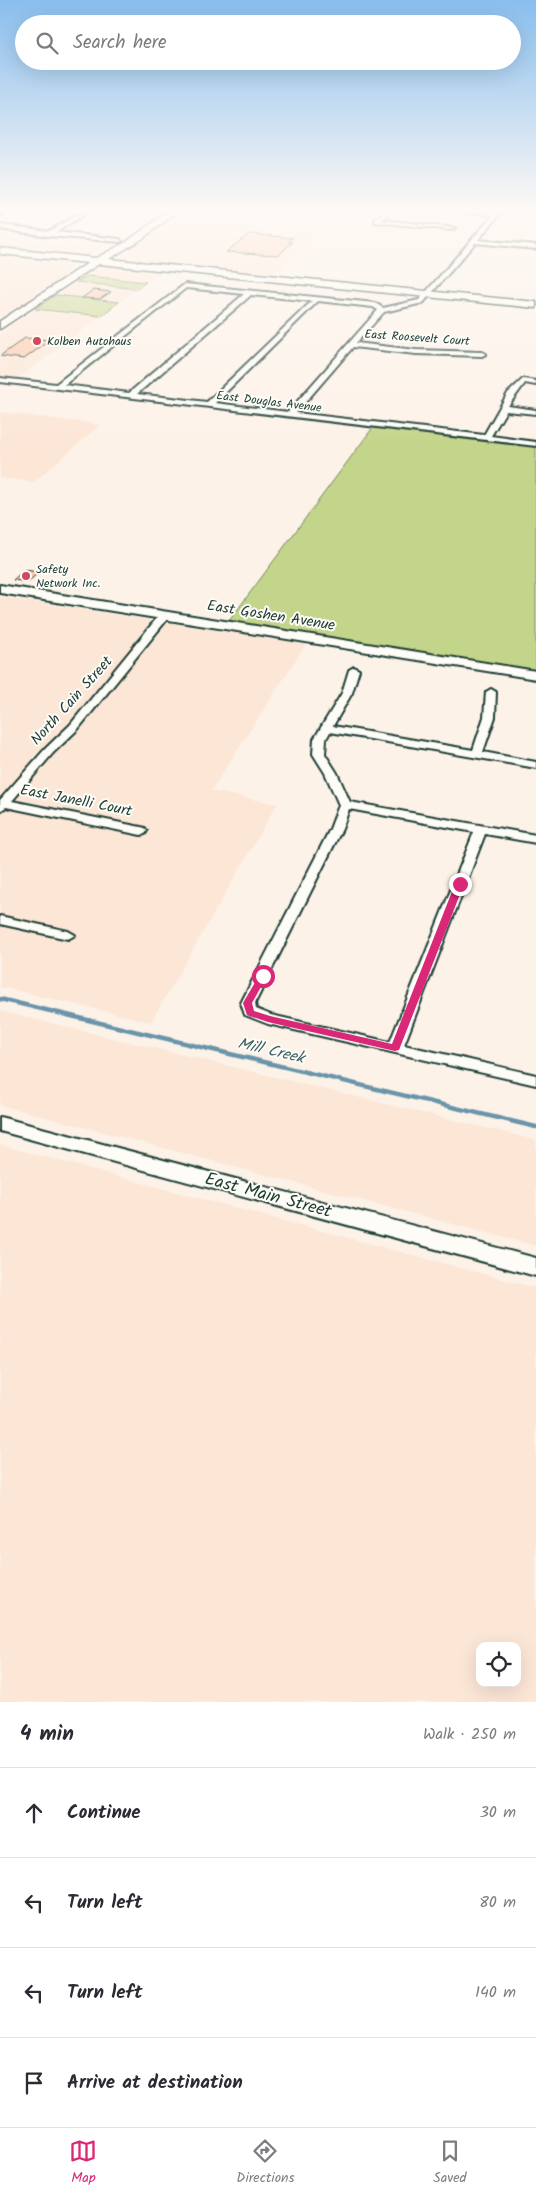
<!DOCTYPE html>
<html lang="en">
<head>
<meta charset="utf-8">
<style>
  body { margin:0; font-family:Kalam,sans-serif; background:#f2f2f3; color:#2b2b33 }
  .controls { position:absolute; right:15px; bottom:15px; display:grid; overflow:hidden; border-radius:10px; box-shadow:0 5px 20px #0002 }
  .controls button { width:45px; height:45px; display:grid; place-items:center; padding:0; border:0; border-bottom:1px solid #e1e1e2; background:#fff; color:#2b2b33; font:25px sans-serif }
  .stop { position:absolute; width:15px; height:15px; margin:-11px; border:4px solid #db2777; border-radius:50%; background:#fff }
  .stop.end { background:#db2777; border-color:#fff; box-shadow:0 1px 5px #0008 }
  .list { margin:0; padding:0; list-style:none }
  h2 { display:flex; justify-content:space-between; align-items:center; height:65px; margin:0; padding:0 20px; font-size:21px }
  h2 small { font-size:16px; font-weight:400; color:#7c7c81 }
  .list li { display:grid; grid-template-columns:32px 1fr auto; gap:15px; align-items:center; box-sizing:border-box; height:90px; padding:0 20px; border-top:1px solid #e1e1e2 }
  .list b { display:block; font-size:19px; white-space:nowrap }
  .list em { font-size:16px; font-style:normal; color:#7c7c81 }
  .icon { flex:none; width:28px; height:28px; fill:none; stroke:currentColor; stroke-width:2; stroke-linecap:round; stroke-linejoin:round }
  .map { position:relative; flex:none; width:536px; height:1702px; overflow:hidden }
  .search { position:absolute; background:#fff; box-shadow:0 5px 20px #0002; left:15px; right:15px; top:15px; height:55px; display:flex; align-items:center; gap:12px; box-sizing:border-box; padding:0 18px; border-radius:28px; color:#7c7c81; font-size:19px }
  .sheet { height:425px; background:#fff }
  nav { display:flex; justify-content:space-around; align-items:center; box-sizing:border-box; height:70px; border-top:1px solid #e1e1e2; background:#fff; font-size:14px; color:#7c7c81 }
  nav a { display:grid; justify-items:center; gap:2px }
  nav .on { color:#db2777 }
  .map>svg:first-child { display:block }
  .built { fill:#fce6d6; fill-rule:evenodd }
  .green { fill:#c3d58a; stroke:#71895f }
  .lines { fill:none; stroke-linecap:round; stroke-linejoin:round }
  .stream { stroke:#6994aa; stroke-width:4.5 }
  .building { fill:#fbcbab; stroke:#1f3d34 }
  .minor-casing { stroke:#1f3d34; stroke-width:4 }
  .tertiary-casing { stroke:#1f3d34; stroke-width:4 }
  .secondary-casing { stroke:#1f3d34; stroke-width:3 }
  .minor { fill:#fdfcf7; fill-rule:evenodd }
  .tertiary { fill:#fdfcf7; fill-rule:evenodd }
  .secondary { fill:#fdfcf7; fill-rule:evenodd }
  .route { fill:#db2777 }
  .poi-dot { fill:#d1495b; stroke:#fdfcf7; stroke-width:2 }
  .labels { text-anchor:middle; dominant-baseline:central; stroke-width:4; stroke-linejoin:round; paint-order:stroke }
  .far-street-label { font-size:12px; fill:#1f3d34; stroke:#fdfcf7 }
  .far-poi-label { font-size:12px; fill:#1f3d34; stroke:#fdfcf7; text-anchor:start }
  .street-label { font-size:15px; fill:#1f3d34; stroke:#fdfcf7 }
  .water-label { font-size:16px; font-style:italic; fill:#3e6165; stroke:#fdfcf7 }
  .near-street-label { font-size:18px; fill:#1f3d34; stroke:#fdfcf7 }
</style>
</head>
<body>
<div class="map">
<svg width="536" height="1702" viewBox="0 0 536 1702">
  <rect width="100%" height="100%" fill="#fdf2e8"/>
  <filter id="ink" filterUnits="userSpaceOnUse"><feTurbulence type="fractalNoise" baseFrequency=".02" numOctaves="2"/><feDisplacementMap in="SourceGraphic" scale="10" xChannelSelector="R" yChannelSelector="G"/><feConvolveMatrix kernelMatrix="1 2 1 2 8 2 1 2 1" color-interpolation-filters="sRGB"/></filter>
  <g filter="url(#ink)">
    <g class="built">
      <path d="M179,210L211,213L200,222L255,227L257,232L312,237L273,274L116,258L117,256L143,240L142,239Z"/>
      <path d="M0,237L104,247L91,255L80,256L0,248Z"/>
      <path d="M0,254L72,261L77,263L64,272V276L0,319Z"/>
      <path d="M101,265L163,270L17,379L0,377V333Z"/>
      <path d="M0,412L89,423L100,425L34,482L0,478Z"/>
      <path d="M0,597L306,644L211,791L277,804L151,1022L0,987Z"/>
      <path d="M0,1011L536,1140V1246L0,1105Z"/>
      <path d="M0,1145L536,1288V1702H0ZM480,1646H517V1683H480Z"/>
    </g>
    <g class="green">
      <path d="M87,276H88L146,282L137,289L76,282Z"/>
      <path d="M56,295L119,302L101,316L35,309Z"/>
      <path d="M374,426L536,446V670L229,621Z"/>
    </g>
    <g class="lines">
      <path class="stream" d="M0,999L536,1127"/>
    </g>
    <g class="building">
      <path d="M249,234L293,238L288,242H293L278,255L226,252Z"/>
      <path d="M93,290L111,292L100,299L82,298Z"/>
      <path d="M25,338L50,340L24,359L0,356Z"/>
      <path d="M24,570L39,572L28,582L13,580Z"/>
    </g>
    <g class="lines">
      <g class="minor-casing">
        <g id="minor">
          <path d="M8,208H14L0,216V212Z"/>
          <path d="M89,208H95L56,232L120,239L122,242L48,236L0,229V225L49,231Z"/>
          <path d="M389,208H395L382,220L455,228L452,230L375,222V220Z"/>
          <path d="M424,208L495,212L499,208H505L478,240L536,245V249L475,243L423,303L384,312L356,343L416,350L482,352L486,354L482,356L416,354L353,347L296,413L484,435L508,393L523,379L536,381V385L525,383L508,406L536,410V414L506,411L491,436L536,442V446L0,382V378L56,384L185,284L375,303L383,308L419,300L493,215ZM186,288L244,294L129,393L64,385ZM251,295L312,301L207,402L137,394ZM318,301L373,307L378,310L288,412L215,403Z"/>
          <path d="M165,612L170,615L169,617L78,729L53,753L12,801L141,827L145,828L147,831L145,834L141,835L6,807L0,811V800L45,749L70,725L161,613Z"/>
          <path d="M354,667L359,670L352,693L333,726L473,750L484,717L486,692L491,689L496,692L495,717L483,752L536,762V768L330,732L326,739L325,754L337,773L350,802L536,835V843L485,834L404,1045L536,1075V1085L268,1024L245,1015L241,1003L330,829L339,805L325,773L313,754L314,739L342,693L349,670ZM349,809L474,832L390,1042L271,1015L256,1009L255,1003L342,829Z"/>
          <path d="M0,916L68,931L75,935L68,939L0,924Z"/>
        </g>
      </g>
      <g class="tertiary-casing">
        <g id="tertiary">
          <path d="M0,585L536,671V679L0,593Z"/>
          <path d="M0,1117L536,1258V1276L0,1131Z"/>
        </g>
      </g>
      <g class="secondary-casing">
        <path id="secondary" d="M173,208H182L142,239L109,259L536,302V308L99,264L0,329V321L88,263L0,254V248L96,258L126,242Z"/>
      </g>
      <use href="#minor" class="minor"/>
      <use href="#tertiary" class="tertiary"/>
      <use href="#secondary" class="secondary"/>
    </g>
  </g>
  <linearGradient id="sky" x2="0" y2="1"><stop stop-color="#89beee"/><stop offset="0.47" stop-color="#fef9f5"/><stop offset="1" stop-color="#fef9f5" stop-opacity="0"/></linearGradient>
  <rect width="536" height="446" fill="url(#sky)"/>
  <path class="route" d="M460,881L464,884L399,1050L395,1051L268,1022L247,1015L243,1003L260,974L263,973L267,976L252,1003L254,1011L270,1016L392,1044L455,884Z"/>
  <g class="poi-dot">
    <circle cx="37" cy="341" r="5"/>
    <circle cx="26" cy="576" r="5"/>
  </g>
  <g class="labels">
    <g class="far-street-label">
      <text transform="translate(417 338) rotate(4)">East Roosevelt Court</text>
      <text transform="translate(269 402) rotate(7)">East Douglas Avenue</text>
    </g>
    <g class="far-poi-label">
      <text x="47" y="341">Kolben Autohaus</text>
      <text x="36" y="569">Safety<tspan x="36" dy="14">Network Inc.</tspan></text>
    </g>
    <g class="street-label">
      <text transform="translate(271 616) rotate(9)">East Goshen Avenue</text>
      <text transform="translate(72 701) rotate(-48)">North Cain Street</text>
      <text transform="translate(76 801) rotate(11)">East Janelli Court</text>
    </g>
    <g class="water-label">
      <text transform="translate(271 1051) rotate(13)">Mill Creek</text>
    </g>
    <g class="near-street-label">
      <text transform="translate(268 1196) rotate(15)">East Main Street</text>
    </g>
  </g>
</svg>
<div class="controls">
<button><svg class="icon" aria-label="locate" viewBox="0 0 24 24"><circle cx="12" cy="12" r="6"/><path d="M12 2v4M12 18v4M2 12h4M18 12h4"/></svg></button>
</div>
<div class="stop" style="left:263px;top:976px"></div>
<div class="stop end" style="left:460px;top:884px"></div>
<div class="search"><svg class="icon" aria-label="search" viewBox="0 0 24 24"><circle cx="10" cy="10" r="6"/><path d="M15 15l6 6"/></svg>Search here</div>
</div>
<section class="sheet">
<h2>4 min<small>Walk · 250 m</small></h2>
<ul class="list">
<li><svg class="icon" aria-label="ahead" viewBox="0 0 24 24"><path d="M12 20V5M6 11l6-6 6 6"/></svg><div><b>Continue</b></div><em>30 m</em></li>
<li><svg class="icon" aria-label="left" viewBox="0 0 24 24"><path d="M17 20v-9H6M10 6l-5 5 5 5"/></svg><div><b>Turn left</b></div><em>80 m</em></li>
<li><svg class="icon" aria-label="left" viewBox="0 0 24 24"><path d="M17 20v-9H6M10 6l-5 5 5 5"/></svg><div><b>Turn left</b></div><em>140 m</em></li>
<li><svg class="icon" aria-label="arrive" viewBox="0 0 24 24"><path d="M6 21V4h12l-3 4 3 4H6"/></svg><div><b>Arrive at destination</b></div></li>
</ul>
</section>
<nav>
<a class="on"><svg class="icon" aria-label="map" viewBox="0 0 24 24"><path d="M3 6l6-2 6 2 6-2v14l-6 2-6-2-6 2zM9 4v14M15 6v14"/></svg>Map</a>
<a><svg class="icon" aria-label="directions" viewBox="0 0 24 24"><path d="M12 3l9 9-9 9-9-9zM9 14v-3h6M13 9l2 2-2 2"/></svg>Directions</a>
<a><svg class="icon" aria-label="saved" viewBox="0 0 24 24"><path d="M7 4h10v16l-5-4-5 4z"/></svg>Saved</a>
</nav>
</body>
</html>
